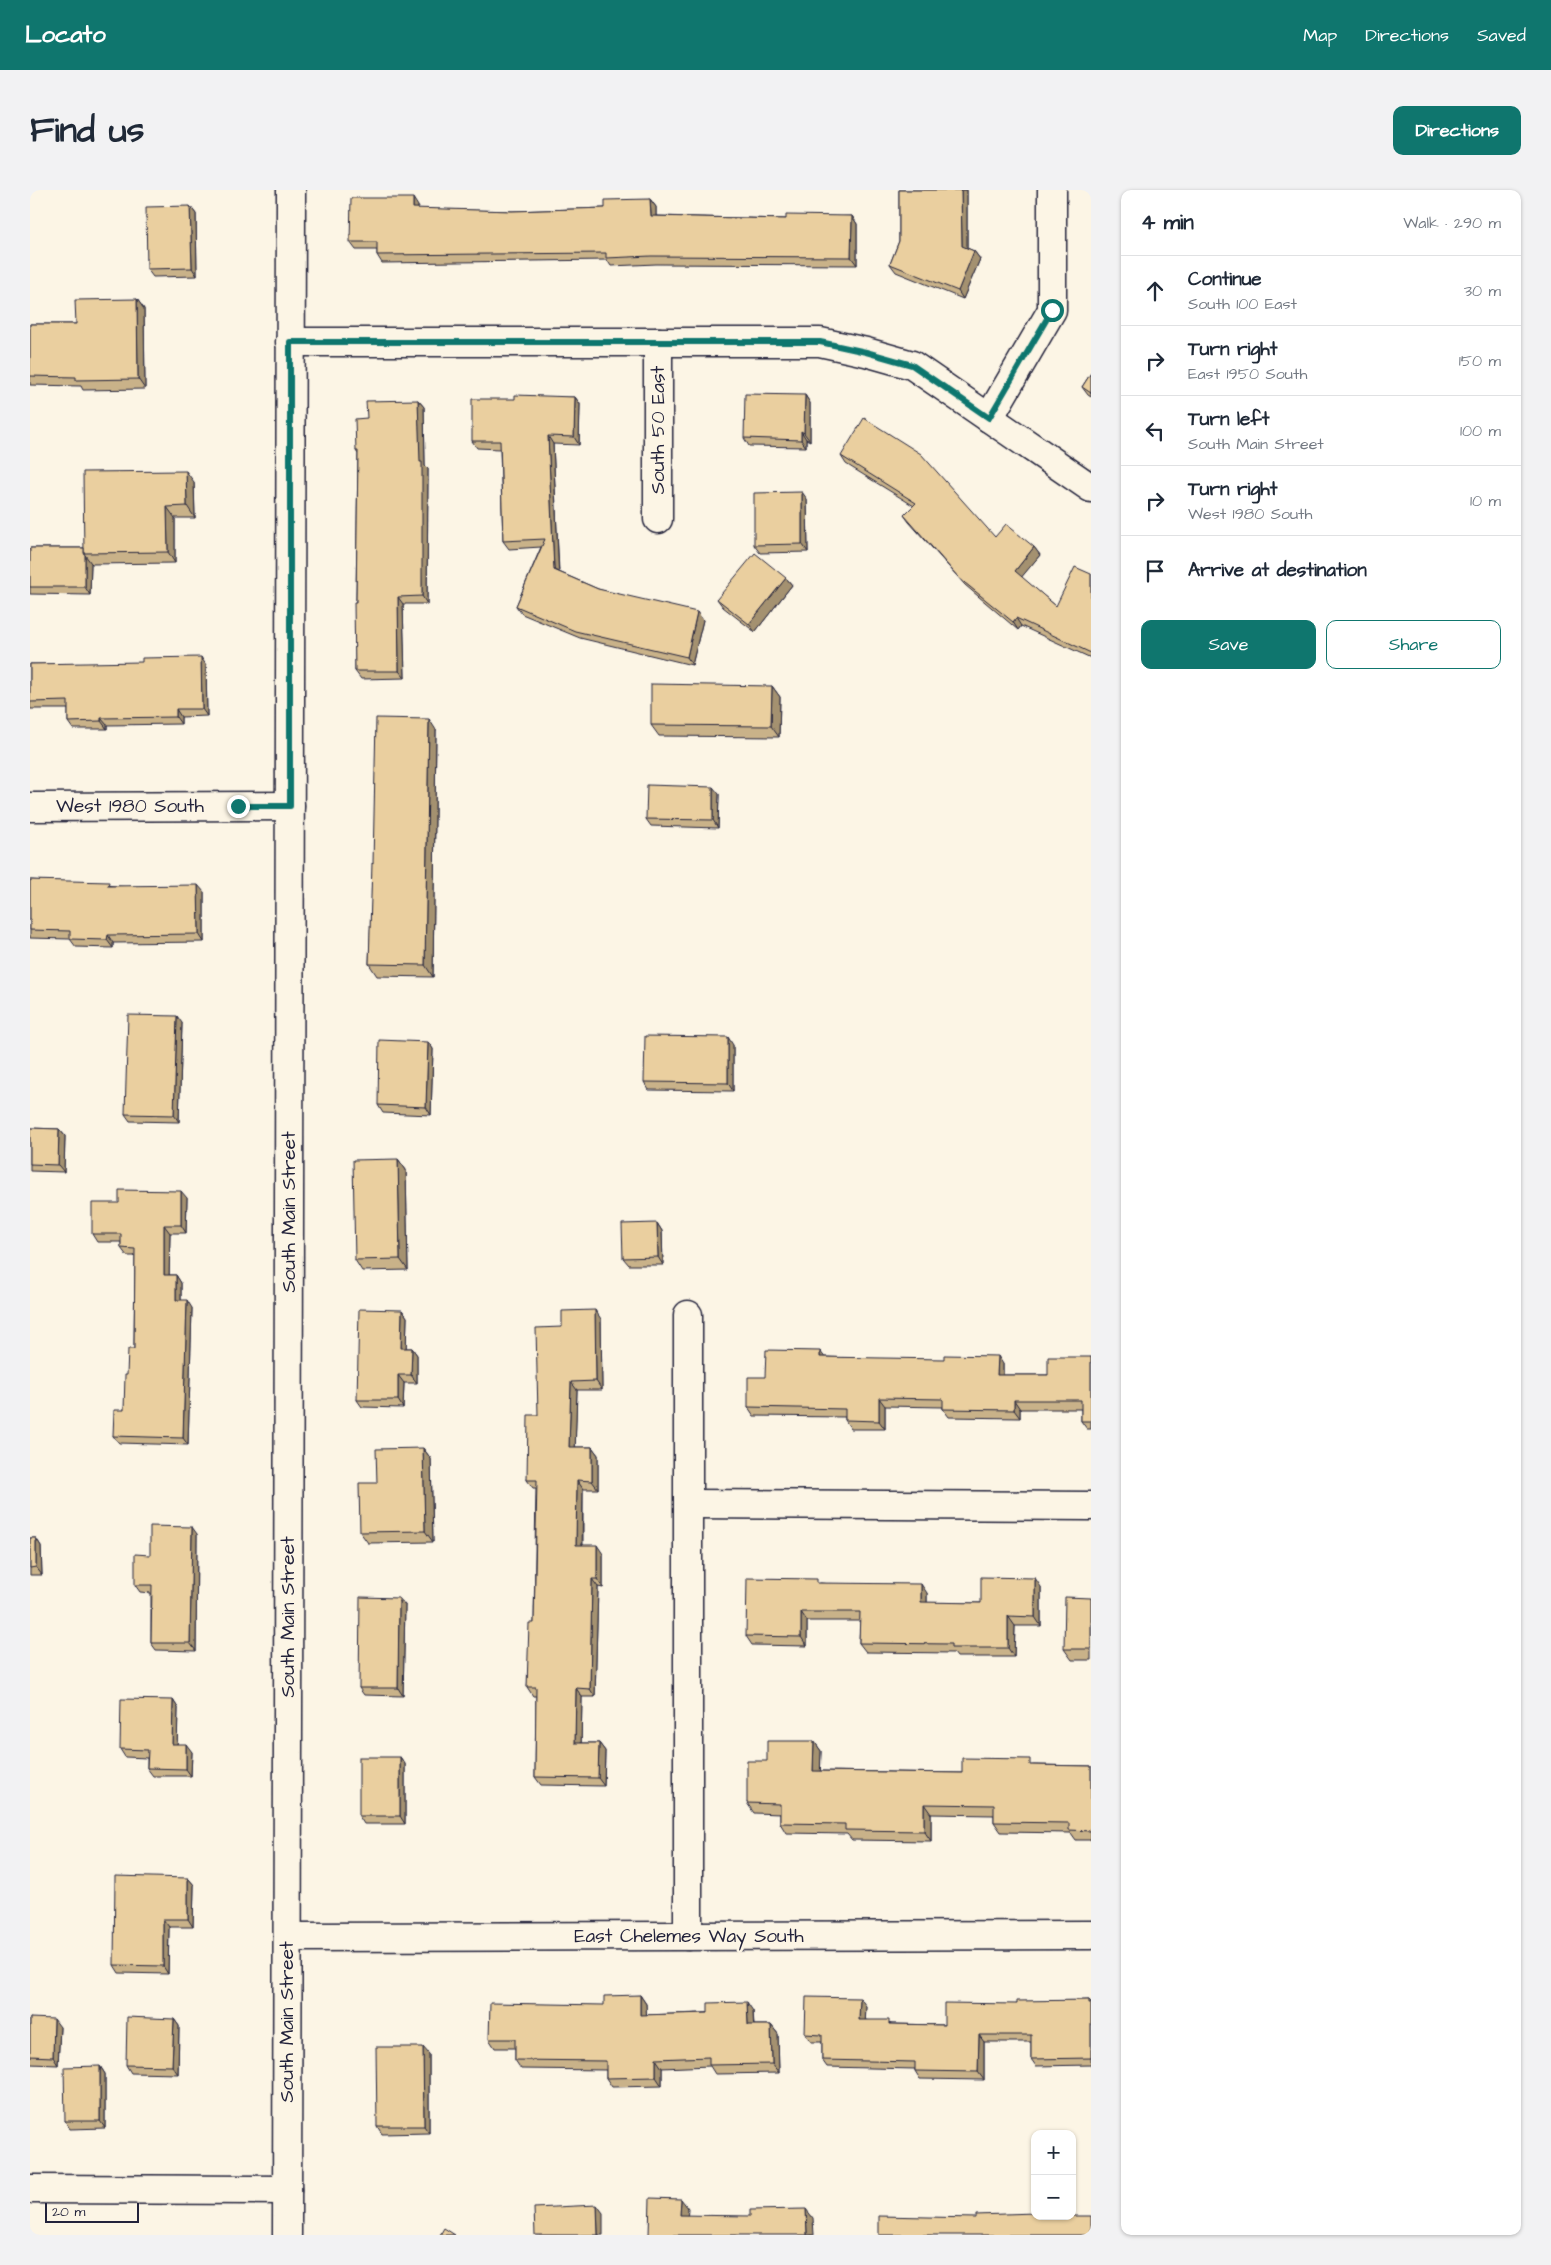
<!DOCTYPE html>
<html lang="en">
<head>
<meta charset="utf-8">
<style>
  body { margin:0; font-family:"Architects Daughter",sans-serif; background:#f2f2f3; color:#1f2937 }
  .controls { position:absolute; right:15px; bottom:15px; display:grid; overflow:hidden; border-radius:10px; box-shadow:0 1px 4px #0004 }
  .controls button { width:45px; height:45px; display:grid; place-items:center; padding:0; border:0; border-bottom:1px solid #e0e1e3; background:#fff; color:#1f2937; font:25px sans-serif }
  .scale { position:absolute; left:15px; bottom:12px; width:94px; box-sizing:border-box; padding-left:5px; border:2px solid #22223b; border-top:0; font-size:14px; line-height:18px; white-space:nowrap; color:#22223b; -webkit-text-stroke:4px #fcf5e5; paint-order:stroke }
  .stop { position:absolute; width:15px; height:15px; margin:-11px; border:4px solid #0f766e; border-radius:50%; background:#fff }
  .stop.end { background:#0f766e; border-color:#fff; box-shadow:0 1px 5px #0008 }
  .list { margin:0; padding:0; list-style:none }
  h2 { display:flex; justify-content:space-between; align-items:center; height:65px; margin:0; padding:0 20px; font-size:21px }
  h2 small { font-size:16px; font-weight:400; color:#747a83 }
  .list li { display:grid; grid-template-columns:32px 1fr auto; gap:15px; align-items:center; box-sizing:border-box; height:70px; padding:0 20px; border-top:1px solid #e0e1e3 }
  .list b { display:block; font-size:19px; white-space:nowrap }
  .list p { margin:0; font-size:16px; white-space:nowrap; color:#747a83 }
  .list em { font-size:16px; font-style:normal; color:#747a83 }
  .actions { display:flex; gap:10px; padding:15px 20px }
  .actions a { flex:1; padding:11px 0; border:1px solid #0f766e; border-radius:10px; text-align:center; font-size:18px; color:#0f766e }
  .actions .main { background:#0f766e; color:#fff }
  .icon { flex:none; width:28px; height:28px; fill:none; stroke:currentColor; stroke-width:2; stroke-linecap:round; stroke-linejoin:round }
  .map { position:relative; flex:none; width:1061px; height:2045px; overflow:hidden; border-radius:10px }
  header { display:flex; align-items:center; gap:30px; box-sizing:border-box; height:70px; padding:0 25px; background:#0f766e; color:#fff }
  header strong { font-size:24px }
  nav { display:flex; gap:28px; margin-inline-start:auto; font-size:18px }
  .intro { display:flex; align-items:center; justify-content:space-between; box-sizing:border-box; height:120px; padding:0 30px }
  h1 { margin:0; font-size:35px }
  .button { padding:12px 22px; border-radius:10px; background:#0f766e; color:#fff; font-size:18px; font-weight:700 }
  main { display:flex; gap:30px; padding:0 30px }
  aside { flex:1; background:#fff; border-radius:10px; box-shadow:0 1px 4px #0004 }
  .map>svg:first-child { display:block }
  .lines { fill:none; stroke-linecap:round; stroke-linejoin:round }
  .minor-casing { stroke:#22223b; stroke-width:31 }
  .minor { stroke:#fcf5e5; stroke-width:28 }
  .wall { fill:#c9b289; stroke:#22223b }
  .shaded-wall { fill:#a4916f; stroke:#22223b }
  .building { fill:#eacf9f; stroke:#22223b }
  .route { stroke:#0f766e; stroke-width:6 }
  .labels { text-anchor:middle; dominant-baseline:central; stroke-width:5; stroke-linejoin:round; paint-order:stroke }
  .street-label { font-size:19px; fill:#22223b; stroke:#fcf5e5 }
</style>
</head>
<body>
<header>
<strong>Locato</strong>
<nav><a>Map</a><a>Directions</a><a>Saved</a></nav>
</header>
<div class="intro"><h1>Find us</h1><a class="button">Directions</a></div>
<main>
<div class="map">
<svg width="1061" height="2045" viewBox="0 0 1061 2045">
  <rect width="100%" height="100%" fill="#fcf5e5"/>
  <filter id="ink" filterUnits="userSpaceOnUse"><feTurbulence type="fractalNoise" baseFrequency=".02" numOctaves="2"/><feDisplacementMap in="SourceGraphic" scale="10" xChannelSelector="R" yChannelSelector="G"/><feConvolveMatrix kernelMatrix="1 2 1 2 8 2 1 2 1" color-interpolation-filters="sRGB"/></filter>
  <g filter="url(#ink)">
    <g class="lines">
      <g class="minor-casing">
        <g id="minor">
          <path d="M260,152H790L836,162L882,175L1061,298"/>
          <path d="M628,152V329"/>
          <path d="M959,228L1022,120V0"/>
          <path d="M0,617L260,616"/>
          <path d="M658,1125V1746"/>
          <path d="M660,1314L1061,1316"/>
          <path d="M258,1747L1061,1745"/>
          <path d="M0,1999L257,2000"/>
          <path d="M257,2045L261,0"/>
        </g>
      </g>
      <use href="#minor" class="minor"/>
    </g>
    <g class="wall">
      <path d="M869,0H937V58L944,61L950,69L933,109L866,82L860,74L869,51Z"/>
      <path d="M620,9L626,17V26L756,29L822,26L827,34V75L626,74L581,76L577,70L352,73L347,65V60H326L320,52L388,16V19L482,21L575,18Z"/>
      <path d="M160,16L166,24L167,86L123,87L117,79Z"/>
      <path d="M107,109L114,119L115,199L53,200L51,196L0,195V134H46Z"/>
      <path d="M1061,183V207L1058,205L1052,197Z"/>
      <path d="M775,205L780,213V251L776,249V257L719,256L714,248Z"/>
      <path d="M545,207L550,214L549,255L523,254L529,382L568,399L673,430L662,475L550,448L492,424L486,416L511,357L479,359L473,351L470,259L447,258L442,251L485,209Z"/>
      <path d="M388,210L394,217L395,276L398,279L397,414H373L375,488L331,489L325,481L328,264L326,261L337,228Z"/>
      <path d="M811,266L965,347L1004,357L1010,365L991,387L1026,416L1061,384V468L991,436L988,440L935,395L879,332L874,325L884,316L816,274Z"/>
      <path d="M164,292L165,328H145V373L62,374L61,373L60,405L0,404V358H54Z"/>
      <path d="M777,309L778,362L730,363L724,355Z"/>
      <path d="M756,388L762,395L725,442L693,417L687,409Z"/>
      <path d="M0,474L176,475L177,526L151,527V534L77,535V539H43L38,532V519H0Z"/>
      <path d="M742,496L750,507L749,547L629,546L621,535Z"/>
      <path d="M406,540L403,787L347,786L339,774L343,674Z"/>
      <path d="M689,604L688,638L621,636L616,629Z"/>
      <path d="M0,690L174,702V752L83,753V758L46,757L40,749L0,748Z"/>
      <path d="M152,833L149,932L100,931L95,924Z"/>
      <path d="M398,852L403,859L401,925L353,923L348,915Z"/>
      <path d="M703,855V901L619,900L614,892Z"/>
      <path d="M0,938L29,939L35,946L34,982L0,981Z"/>
      <path d="M368,969L376,980L378,1080L332,1081L325,1070Z"/>
      <path d="M157,1008L156,1043H140L139,1085H146L151,1093V1110L162,1118L158,1255L89,1253L83,1246L94,1220L104,1159L105,1066H97L91,1058V1052H67L62,1044L89,1013Z"/>
      <path d="M627,1033L632,1041L633,1075H599L593,1068Z"/>
      <path d="M372,1120L377,1127L376,1158H382L387,1165V1193H374L373,1218L332,1217L327,1210Z"/>
      <path d="M571,1129L572,1200H547L545,1257H562L568,1265V1299H553V1355L573,1364V1398L568,1397L565,1507H552L551,1553H569L575,1561L574,1596L511,1595L505,1587L506,1506H503L497,1497L504,1433L506,1298H503L497,1290L508,1225L532,1137Z"/>
      <path d="M795,1167L973,1174V1185H1018L1061,1167V1239H1057L1051,1231V1219H990V1228L919,1227L913,1219V1217L855,1216V1239H821L815,1230V1227L724,1226L718,1217L735,1187Z"/>
      <path d="M393,1258L401,1269L403,1352L338,1353L330,1342Z"/>
      <path d="M167,1344L166,1461L126,1460L121,1453V1403L110,1402L105,1395Z"/>
      <path d="M0,1348H6L11,1356L12,1385H0Z"/>
      <path d="M790,1393L897,1403V1413H951L1011,1397V1436H985L984,1467H927L924,1463L836,1462L829,1453L830,1431H777V1456L722,1455L716,1446Z"/>
      <path d="M1061,1408V1470H1042L1034,1459Z"/>
      <path d="M375,1415L373,1506L334,1505L329,1498Z"/>
      <path d="M143,1510L148,1518L147,1554L162,1562L161,1586H123L117,1578V1568L95,1567L90,1559Z"/>
      <path d="M784,1551L791,1561L790,1581L932,1583L1004,1575L1061,1576V1650H1046L1041,1643L971,1642L964,1632V1625L901,1624V1651L822,1650L817,1644L756,1643L750,1633V1624L724,1623L717,1613L737,1571Z"/>
      <path d="M370,1567L375,1574V1634H334L329,1626Z"/>
      <path d="M158,1688L164,1695L163,1737H139L138,1784L89,1783L84,1775Z"/>
      <path d="M610,1805L616,1814V1825L723,1821L724,1835H741L748,1844L749,1883L685,1884L680,1876L632,1878V1896L582,1897L576,1888V1880L491,1879L485,1870V1858H465L459,1849Z"/>
      <path d="M1059,1810L1061,1812V1875L1006,1876L1001,1869V1852H954V1890L890,1889L885,1881V1879L797,1877L792,1870V1852H781L775,1844L836,1816L835,1830L862,1834L914,1835L987,1814Z"/>
      <path d="M0,1828L30,1837L28,1875L0,1874Z"/>
      <path d="M144,1829L149,1836L148,1884L101,1883L96,1875Z"/>
      <path d="M399,1864V1943L352,1944L347,1936Z"/>
      <path d="M70,1876L75,1884V1938L40,1939L35,1931Z"/>
    </g>
    <g class="shaded-wall">
      <path d="M931,0H937V63L932,56Z"/>
      <path d="M383,8L388,16V26L383,18Z"/>
      <path d="M620,9L626,17V33L621,26Z"/>
      <path d="M160,16L166,24L167,86L162,78Z"/>
      <path d="M822,26L827,34V75L821,67Z"/>
      <path d="M944,61L950,69L933,109L928,101Z"/>
      <path d="M107,109L114,119L115,199L108,189Z"/>
      <path d="M775,205L780,213V251L774,243Z"/>
      <path d="M545,207L550,214L549,255L544,247Z"/>
      <path d="M388,210L394,217L395,276L398,279L397,414L392,406Z"/>
      <path d="M771,241L776,249V257L771,250Z"/>
      <path d="M518,246L523,254L529,388L524,380Z"/>
      <path d="M156,281L164,292L165,328L157,316Z"/>
      <path d="M772,302L777,309L778,362L772,354Z"/>
      <path d="M137,317L145,328V373L138,362Z"/>
      <path d="M1004,357L1010,365L990,389L985,381Z"/>
      <path d="M55,365L61,373L60,405L55,397Z"/>
      <path d="M756,388L762,395L725,442L719,434Z"/>
      <path d="M368,407L373,414L375,488L369,481Z"/>
      <path d="M667,422L673,430L662,475L657,467Z"/>
      <path d="M986,428L991,436L988,440L983,432Z"/>
      <path d="M171,467L176,475L177,526L172,519Z"/>
      <path d="M742,496L750,507L749,547L741,536Z"/>
      <path d="M146,519L151,527V534L146,527Z"/>
      <path d="M71,528L77,535V539L71,531Z"/>
      <path d="M399,529L406,540L403,787L395,775Z"/>
      <path d="M683,597L689,604L688,638L683,630Z"/>
      <path d="M168,695L174,702V752L169,744Z"/>
      <path d="M78,745L83,753V758L77,750Z"/>
      <path d="M147,826L152,833L149,932L144,925Z"/>
      <path d="M698,847L703,855V901L698,893Z"/>
      <path d="M398,852L403,859L401,925L396,917Z"/>
      <path d="M29,939L35,946L34,982L28,975Z"/>
      <path d="M368,969L376,980L378,1080L370,1069Z"/>
      <path d="M151,1001L157,1008L156,1043L151,1035Z"/>
      <path d="M627,1033L632,1041L633,1075L628,1067Z"/>
      <path d="M134,1035L140,1043L139,1093L134,1085Z"/>
      <path d="M146,1085L151,1093V1118L146,1110Z"/>
      <path d="M157,1110L162,1118L158,1255L153,1248Z"/>
      <path d="M372,1120L377,1127L376,1165L371,1158Z"/>
      <path d="M565,1120L571,1129L572,1200L566,1191Z"/>
      <path d="M382,1158L387,1165V1193L381,1185Z"/>
      <path d="M790,1161L796,1169L790,1167Z"/>
      <path d="M968,1166L973,1174V1194L967,1185Z"/>
      <path d="M368,1185L374,1193L373,1218L368,1210Z"/>
      <path d="M541,1192L547,1200L545,1265L539,1257Z"/>
      <path d="M849,1208L855,1216V1239L849,1231Z"/>
      <path d="M984,1210L990,1219V1228L984,1220Z"/>
      <path d="M562,1257L568,1265V1299L562,1291Z"/>
      <path d="M393,1258L401,1269L403,1352L395,1341Z"/>
      <path d="M547,1290L553,1299L552,1363L546,1355Z"/>
      <path d="M162,1337L167,1344L166,1461L160,1453Z"/>
      <path d="M6,1348L11,1356L12,1385L6,1377Z"/>
      <path d="M567,1355L573,1364V1398L567,1389Z"/>
      <path d="M1005,1388L1011,1397V1436L1005,1427Z"/>
      <path d="M562,1389L568,1397L565,1507L560,1499Z"/>
      <path d="M891,1394L897,1403V1421L891,1412Z"/>
      <path d="M369,1408L375,1415L373,1506L368,1498Z"/>
      <path d="M771,1422L777,1431V1456L771,1447Z"/>
      <path d="M978,1426L985,1436L984,1467L978,1458Z"/>
      <path d="M546,1498L552,1507L551,1561L545,1553Z"/>
      <path d="M143,1510L148,1518L147,1562L142,1554Z"/>
      <path d="M784,1551L791,1561L790,1591L783,1581Z"/>
      <path d="M569,1553L575,1561L574,1596L568,1588Z"/>
      <path d="M156,1554L162,1562L161,1586L156,1579Z"/>
      <path d="M370,1567L375,1574V1634L370,1626Z"/>
      <path d="M894,1614L901,1624V1651L894,1641Z"/>
      <path d="M158,1688L164,1695L163,1737L158,1729Z"/>
      <path d="M133,1729L139,1737L138,1784L133,1776Z"/>
      <path d="M610,1805L616,1814L617,1834L610,1825Z"/>
      <path d="M830,1808L836,1816L835,1837L829,1830Z"/>
      <path d="M717,1812L723,1821L724,1844L718,1835Z"/>
      <path d="M24,1829L30,1837L28,1875L23,1867Z"/>
      <path d="M144,1829L149,1836L148,1884L142,1876Z"/>
      <path d="M741,1835L748,1844L749,1883L742,1874Z"/>
      <path d="M949,1845L954,1852V1890L948,1882Z"/>
      <path d="M393,1857L399,1864V1943L394,1936Z"/>
      <path d="M626,1869L632,1878V1896L626,1887Z"/>
      <path d="M70,1876L75,1884V1938L70,1931Z"/>
      <path d="M651,2009L658,2018L657,2034L650,2025Z"/>
      <path d="M567,2015L573,2023V2045H568Z"/>
      <path d="M776,2019L783,2028L784,2045H777Z"/>
    </g>
    <g class="building">
      <path d="M869,0H931L932,56L944,61L928,101L860,74L869,51Z"/>
      <path d="M321,8H383V18L482,21L575,18V10L620,9L621,26L756,29V25L822,26L821,67L621,66L576,68V63L347,65V52H320Z"/>
      <path d="M160,16L162,78L117,79L116,17Z"/>
      <path d="M107,109L108,189L46,190V187L0,186V134H46L45,110Z"/>
      <path d="M1061,183V203L1052,197Z"/>
      <path d="M715,204L775,205L774,243L771,241V250L714,248Z"/>
      <path d="M485,205L545,207L544,247L518,246L524,380L568,399L667,422L657,467L545,441L486,416L515,349L473,351L470,251H442V209H485Z"/>
      <path d="M388,210L390,272H392V406L368,407L369,481H325L324,412H326L328,261H326L325,229L337,228L336,211Z"/>
      <path d="M834,228L891,264L965,347L976,334L1004,357L985,381L1026,416L1045,377L1061,384V463L986,428L983,432L929,388L874,325L886,313L811,266Z"/>
      <path d="M156,281L157,316L137,317L138,362L54,363L53,282Z"/>
      <path d="M772,302V354L724,355V303Z"/>
      <path d="M0,358H54V363L55,365V397H0Z"/>
      <path d="M725,363L756,388L719,434L687,409Z"/>
      <path d="M171,467L172,519H146V527L71,528V531L38,532V511L0,512V474L112,472V468Z"/>
      <path d="M621,494L742,496L741,536L621,535Z"/>
      <path d="M346,528L399,529L395,775L339,774L342,673L343,674Z"/>
      <path d="M617,595L683,597V630L616,629Z"/>
      <path d="M0,690L79,692L78,696L168,695L169,744L78,745L77,750L40,749V741L0,740Z"/>
      <path d="M98,825L147,826L144,925L95,924Z"/>
      <path d="M615,846L698,847V893L614,892Z"/>
      <path d="M349,850L398,852L396,917L348,915Z"/>
      <path d="M0,938L29,939L28,975L0,974Z"/>
      <path d="M368,969L370,1069L325,1070L323,970Z"/>
      <path d="M89,1000L151,1001V1035H134V1085H146V1110H157L153,1248L83,1246L84,1220H94L95,1185H97L98,1159H104L105,1059L91,1058V1044H62V1013H89Z"/>
      <path d="M627,1033L628,1067L593,1068L592,1034Z"/>
      <path d="M329,1119L372,1120L371,1158H382L381,1185H368V1210H327Z"/>
      <path d="M565,1120L566,1191L541,1192L539,1257H562V1291L547,1290L546,1355H567V1389H562L560,1499L546,1498L545,1553H569L568,1588L505,1587L506,1497H497L499,1433H504L507,1290H497L498,1225H508L506,1138L532,1137V1121Z"/>
      <path d="M736,1160L790,1161V1167L914,1169V1165L968,1166L967,1185H1018V1167H1061V1231H1051V1210H984V1220L913,1219V1209L849,1208V1231L815,1230V1219L718,1217V1187H735Z"/>
      <path d="M393,1258L395,1341L330,1342L329,1293H347L346,1259Z"/>
      <path d="M120,1336L162,1337L160,1453H121L122,1395H105V1364L120,1365Z"/>
      <path d="M0,1348H6V1377L0,1378Z"/>
      <path d="M951,1387L1005,1388V1427L978,1426V1458H921V1454L829,1453L830,1422H771V1447L716,1446L717,1388L787,1389V1393L891,1394V1412L951,1413Z"/>
      <path d="M330,1407L369,1408L368,1498H329Z"/>
      <path d="M1035,1407L1061,1408V1459H1034Z"/>
      <path d="M91,1509L143,1510L142,1554H156V1579L117,1578L118,1560L90,1559Z"/>
      <path d="M737,1551H784L783,1581L932,1583V1568L1000,1569V1575L1061,1576V1641L1039,1640V1633L964,1632V1615L894,1614V1641L815,1640V1634L750,1633V1614L717,1613V1571H737Z"/>
      <rect x="329" y="1567" width="41" height="59"/>
      <path d="M85,1686L158,1688V1729H133V1776L84,1775Z"/>
      <path d="M610,1805V1825L678,1823V1813L717,1812L718,1835H741L742,1874L679,1875V1867L626,1869V1887L576,1888V1871L485,1870V1849H459L460,1813L574,1815V1806Z"/>
      <path d="M776,1807L830,1808L829,1830H859V1834L914,1835V1813L987,1814V1811L1059,1810V1813H1061V1868L1001,1869V1845H949L948,1882L885,1881V1872L792,1870V1845L775,1844Z"/>
      <path d="M97,1827L144,1829L142,1876L96,1875Z"/>
      <path d="M0,1828L24,1829L23,1867L0,1866Z"/>
      <path d="M346,1857H393L394,1936H347Z"/>
      <path d="M70,1876V1931H35L34,1877Z"/>
      <path d="M620,2008L651,2009L650,2025L720,2026V2020L776,2019L777,2045H619Z"/>
      <path d="M567,2015L568,2045H505L504,2018Z"/>
      <path d="M1005,2023V2026H1061V2045H849V2026L946,2028V2025Z"/>
      <path d="M414,2038L425,2045H410Z"/>
    </g>
  </g>
  <g class="lines" filter="url(#ink)">
    <path class="route" d="M208,616H260V152H790L836,162L882,175L959,228L1022,120"/>
  </g>
  <g class="labels">
    <g class="street-label">
      <text transform="translate(628 240) rotate(-90)">South 50 East</text>
      <text x="100" y="616">West 1980 South</text>
      <text transform="translate(259 1022) rotate(-90)">South Main Street</text>
      <text transform="translate(258 1427) rotate(-90)">South Main Street</text>
      <text x="659" y="1746">East Chelemes Way South</text>
      <text transform="translate(257 1832) rotate(-90)">South Main Street</text>
    </g>
  </g>
</svg>
<div class="controls">
<button>+</button>
<button>−</button>
</div>
<div class="scale">20 m</div>
<div class="stop" style="left:1022px;top:120px"></div>
<div class="stop end" style="left:208px;top:616px"></div>
</div>
<aside>
<h2>4 min<small>Walk · 290 m</small></h2>
<ul class="list">
<li><svg class="icon" aria-label="ahead" viewBox="0 0 24 24"><path d="M12 20V5M6 11l6-6 6 6"/></svg><div><b>Continue</b><p>South 100 East</p></div><em>30 m</em></li>
<li><svg class="icon" aria-label="right" viewBox="0 0 24 24"><path d="M7 20v-9h11M14 6l5 5-5 5"/></svg><div><b>Turn right</b><p>East 1950 South</p></div><em>150 m</em></li>
<li><svg class="icon" aria-label="left" viewBox="0 0 24 24"><path d="M17 20v-9H6M10 6l-5 5 5 5"/></svg><div><b>Turn left</b><p>South Main Street</p></div><em>100 m</em></li>
<li><svg class="icon" aria-label="right" viewBox="0 0 24 24"><path d="M7 20v-9h11M14 6l5 5-5 5"/></svg><div><b>Turn right</b><p>West 1980 South</p></div><em>10 m</em></li>
<li><svg class="icon" aria-label="arrive" viewBox="0 0 24 24"><path d="M6 21V4h12l-3 4 3 4H6"/></svg><div><b>Arrive at destination</b></div></li>
</ul>
<div class="actions"><a class="main">Save</a><a>Share</a></div>
</aside>
</main>
</body>
</html>
